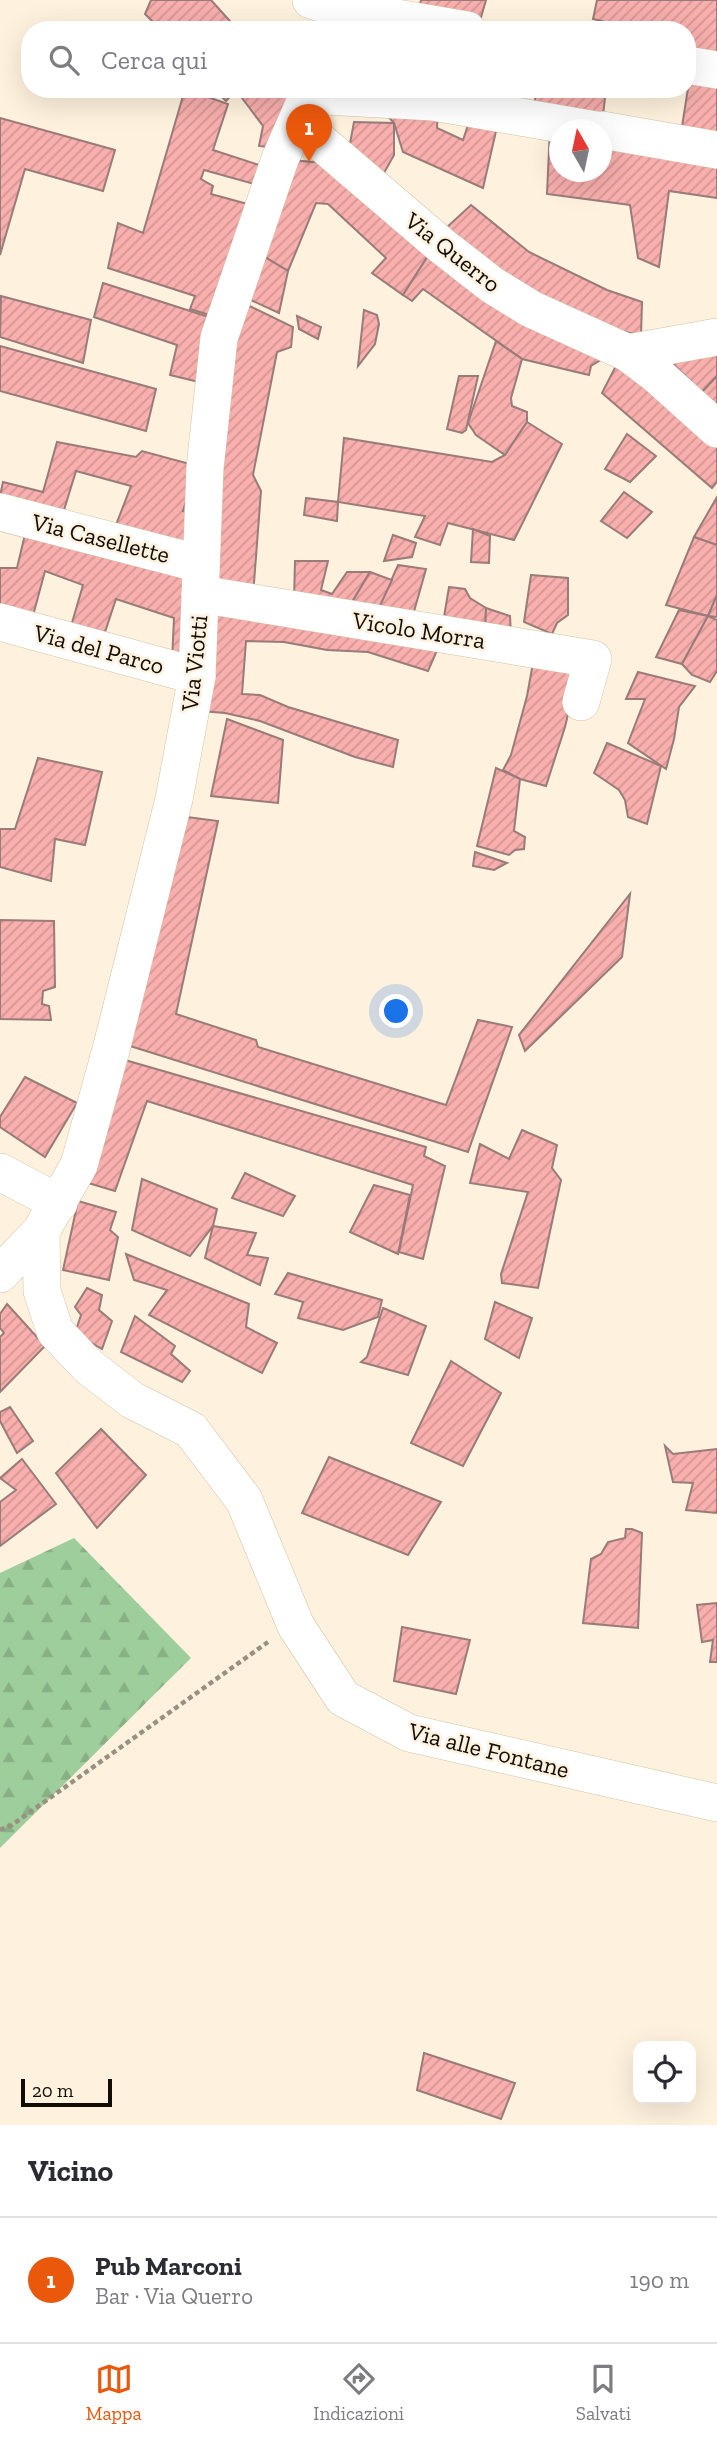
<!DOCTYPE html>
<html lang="it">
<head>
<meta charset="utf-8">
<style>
  body { margin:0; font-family:"Zilla Slab",serif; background:#f2f2f3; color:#2b2b33 }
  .controls { position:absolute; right:21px; bottom:21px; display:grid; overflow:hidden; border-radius:14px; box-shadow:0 7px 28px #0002 }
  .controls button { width:63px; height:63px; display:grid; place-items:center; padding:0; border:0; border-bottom:2px solid #e1e1e2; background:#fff; color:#2b2b33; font:35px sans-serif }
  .compass { position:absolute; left:549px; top:119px; width:63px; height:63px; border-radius:50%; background:#fff; box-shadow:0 7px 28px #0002; rotate:351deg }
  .scale { position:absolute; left:21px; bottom:18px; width:91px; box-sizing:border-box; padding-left:7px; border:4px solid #110c05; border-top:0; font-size:19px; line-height:24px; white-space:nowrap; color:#110c05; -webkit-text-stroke:5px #fef1dd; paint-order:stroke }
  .you { position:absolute; left:397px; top:1012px; width:24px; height:24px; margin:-18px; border:5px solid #fff; border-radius:50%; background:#1a73e8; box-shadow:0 0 0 10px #1a73e833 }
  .badge { display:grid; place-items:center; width:46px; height:46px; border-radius:50%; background:#ea580c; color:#fff; font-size:23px; font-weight:700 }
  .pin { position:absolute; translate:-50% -58px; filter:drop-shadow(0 2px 4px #0008) }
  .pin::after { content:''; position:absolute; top:37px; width:24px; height:21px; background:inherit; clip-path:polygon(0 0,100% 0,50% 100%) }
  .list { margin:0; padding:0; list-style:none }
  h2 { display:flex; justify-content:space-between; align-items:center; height:91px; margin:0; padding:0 28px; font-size:30px }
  h2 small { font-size:23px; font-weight:400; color:#7c7c81 }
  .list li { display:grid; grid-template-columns:46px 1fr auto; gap:21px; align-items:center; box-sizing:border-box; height:126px; padding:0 28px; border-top:2px solid #e1e1e2 }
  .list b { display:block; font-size:26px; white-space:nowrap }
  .list p { margin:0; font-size:23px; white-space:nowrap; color:#7c7c81 }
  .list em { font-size:23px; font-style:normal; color:#7c7c81 }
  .icon { flex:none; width:38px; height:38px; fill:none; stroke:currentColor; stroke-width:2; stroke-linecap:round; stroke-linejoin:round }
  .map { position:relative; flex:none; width:717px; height:2125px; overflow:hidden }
  .search { position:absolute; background:#fff; box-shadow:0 7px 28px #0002; left:21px; right:21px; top:21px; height:77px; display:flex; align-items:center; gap:18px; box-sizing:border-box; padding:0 24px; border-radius:28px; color:#7c7c81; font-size:26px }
  .sheet { height:217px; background:#fff }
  nav { display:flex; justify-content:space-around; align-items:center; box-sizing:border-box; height:98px; border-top:2px solid #e1e1e2; background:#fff; font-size:19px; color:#7c7c81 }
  nav a { display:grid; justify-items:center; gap:4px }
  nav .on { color:#ea580c }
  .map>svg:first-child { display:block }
  .forest { fill:url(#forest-firs) }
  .building { fill:url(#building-hatch); stroke:#997b7a; stroke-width:2 }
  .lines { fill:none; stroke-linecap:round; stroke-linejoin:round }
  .street-casing { stroke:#d1c3aa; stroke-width:38 }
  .path { stroke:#999081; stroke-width:4.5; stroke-dasharray:5 3.5; stroke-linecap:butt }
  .street { stroke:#fff; stroke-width:37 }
  .labels { text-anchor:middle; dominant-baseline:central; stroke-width:5; stroke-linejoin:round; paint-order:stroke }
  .street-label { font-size:24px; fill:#110c05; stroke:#fef1dd }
</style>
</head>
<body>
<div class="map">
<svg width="717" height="2125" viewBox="0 0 717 2125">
  <defs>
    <pattern id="forest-firs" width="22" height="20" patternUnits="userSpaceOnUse" patternTransform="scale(1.75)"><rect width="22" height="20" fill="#9ece9b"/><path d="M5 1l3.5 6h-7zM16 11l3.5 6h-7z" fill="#87b084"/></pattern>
    <pattern id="building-hatch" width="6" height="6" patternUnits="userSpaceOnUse" patternTransform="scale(1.75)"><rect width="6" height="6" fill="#f8afad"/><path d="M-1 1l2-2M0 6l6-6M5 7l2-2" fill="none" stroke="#d49593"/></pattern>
  </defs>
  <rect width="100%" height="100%" fill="#fef1dd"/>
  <path class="forest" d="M74,1538L191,1658L0,1848V1573Z"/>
  <g class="building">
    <path d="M211,0L238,30H161L145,14L151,0Z"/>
    <path d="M421,0H486L479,24L420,4Z"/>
    <path d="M597,0H717V55L687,50V30H608L610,23L593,19Z"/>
    <path d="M691,69L717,73V139L681,133Z"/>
    <path d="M185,89L228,104L213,150L265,167L258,185L204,170L201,179L213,186L211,194L251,205L216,317L190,309L195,296L108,268L118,223L143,233Z"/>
    <path d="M214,89H291L275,148L259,146L263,126L236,90L226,101Z"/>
    <path d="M537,89H606L602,124L533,111Z"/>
    <path d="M378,105L438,108L437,128L463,140L472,113L499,118L483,188L403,152L394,123Z"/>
    <path d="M0,118L115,150L103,191L25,169L0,255Z"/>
    <path d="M354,122L394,123V155L380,180L348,154Z"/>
    <path d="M550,128L560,130V172H602V136L717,154V198L669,191L659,267L638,258L630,205L547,194Z"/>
    <path d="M290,160L337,164L433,248L403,295L372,273L386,258L328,204L316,203L288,271L258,253Z"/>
    <path d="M471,205L529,252L607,290L642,302L641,336L588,322L517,292L445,229Z"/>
    <path d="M433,248L615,351L591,366L589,375L522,359L423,289L412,301L403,295Z"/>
    <path d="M258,253L288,271L279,313L242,296Z"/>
    <path d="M103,283L215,319L203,383L170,375L177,345L94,317Z"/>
    <path d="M1,296L91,320L83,363L0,337Z"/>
    <path d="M237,300L293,327L291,347L277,352L253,475L261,491L253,596L206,591Z"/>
    <path d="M364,310L377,315L379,324L375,344L358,366Z"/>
    <path d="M297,316L321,327L318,339L299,329Z"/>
    <path d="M496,341L522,359L511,398L512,406L527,412V422L505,455L476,435L468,423Z"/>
    <path d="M0,346L156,389L146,431L0,391Z"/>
    <path d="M717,350V376L702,392L671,362Z"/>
    <path d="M620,358L717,438V482L712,488L602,393Z"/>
    <path d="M459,376H478L466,430L462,433L447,429Z"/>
    <path d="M717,376V405L702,392Z"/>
    <path d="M527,422L562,444L514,540L448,523L440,545L415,537L425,516L338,502L344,438L492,462L505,455Z"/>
    <path d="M627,434L656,456L630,482L605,469Z"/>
    <path d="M57,442L136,457L142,451L197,466L183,511L192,513L182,551L114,530L131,486L76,471L60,523L0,496L3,482L43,492Z"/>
    <path d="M624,492L652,512L627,538L601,521Z"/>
    <path d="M717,497V545L694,537Z"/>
    <path d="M306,498L338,502L337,521L304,515Z"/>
    <path d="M27,526L191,571L186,663L172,661L174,618L116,599L102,641L69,633L83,585L45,571L31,623L0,615V568H17Z"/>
    <path d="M473,529L490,536L489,563L471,562Z"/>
    <path d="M393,535L416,543L412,557L384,561Z"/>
    <path d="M694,537L717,545V595L708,616L666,605Z"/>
    <path d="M295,561H328L321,590L332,594L347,572H370L348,609L294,600Z"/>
    <path d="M398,565L426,569L411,622L377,612Z"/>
    <path d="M370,572L392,580L377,612L348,609Z"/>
    <path d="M531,575L568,578V615L557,623L552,634L524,622Z"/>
    <path d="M449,587L465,589L470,598L486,608L485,634L443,623Z"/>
    <path d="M717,595V617L708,616Z"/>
    <path d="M212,603L441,641L428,671L368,652L327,650L284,642L246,641L242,694L260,695L288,707L398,740L393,767L355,757L260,721L225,713L201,711Z"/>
    <path d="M486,608L510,616L511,636L485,634Z"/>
    <path d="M679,610L708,616L682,664L656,657Z"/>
    <path d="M708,616L717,620V671L710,682L692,675L682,664Z"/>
    <path d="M535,652L580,663L565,727L546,786L520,779L503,770L511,755L527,696Z"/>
    <path d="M638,672L695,686L679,707L674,739L666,769L628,743L645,699H626Z"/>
    <path d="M227,719L283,740L278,803L211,796Z"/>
    <path d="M607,743L661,766L647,824L628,817L625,800L619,790L594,773Z"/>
    <path d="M38,758L102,772L85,845L55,839L51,881L0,867V829H15Z"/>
    <path d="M496,768L520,779L514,831L525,837L524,849L515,850L509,855L477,846Z"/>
    <path d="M187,817L218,821L176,1014L256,1040L258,1047L446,1105L478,1020L512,1027L468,1152L127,1045Z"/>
    <path d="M475,852L507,863L494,870L473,866Z"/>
    <path d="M630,894L622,957L525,1051L519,1035Z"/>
    <path d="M0,920L54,921L55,987L43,991L42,1004L49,1006L51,1020L0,1019Z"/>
    <path d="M125,1060L426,1147L424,1156L445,1166L423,1259L399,1252L413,1185L147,1101L115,1191L85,1182Z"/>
    <path d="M25,1077L77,1103L45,1157L0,1127V1117Z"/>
    <path d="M522,1130L557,1145L552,1168L561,1180L538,1288L502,1283L501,1274L528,1192L470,1183L480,1144L509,1159Z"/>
    <path d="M245,1173L295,1196L283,1216L232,1198Z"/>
    <path d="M142,1179L217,1209L213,1226L190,1256L132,1230Z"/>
    <path d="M374,1185L410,1195L398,1254L350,1232Z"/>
    <path d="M78,1201L116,1212L110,1230L118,1237L109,1280L63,1270Z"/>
    <path d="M213,1226L256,1233L247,1255L268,1258L260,1285L205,1258Z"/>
    <path d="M126,1254L249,1304L246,1327L277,1343L262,1373L149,1315L167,1290L134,1280Z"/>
    <path d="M288,1273L382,1300L378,1317L343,1330L298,1318L303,1302L275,1294Z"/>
    <path d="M87,1288L102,1295L99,1310L112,1321L102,1349L75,1333L81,1315L75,1307Z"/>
    <path d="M495,1302L532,1318L519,1358L485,1339Z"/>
    <path d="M7,1304L45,1346L0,1392V1337L4,1333L0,1328V1314Z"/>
    <path d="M383,1308L426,1326L408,1375L361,1362L367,1357Z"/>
    <path d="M135,1316L175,1346L171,1354L190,1371L182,1382L121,1352Z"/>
    <path d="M451,1361L501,1393L463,1466L411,1443Z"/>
    <path d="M10,1407L33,1441L17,1453L0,1421V1412Z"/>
    <path d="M101,1429L146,1475L97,1528L56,1473Z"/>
    <path d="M665,1446L673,1454L717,1449V1513L686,1510L693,1483L673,1482Z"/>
    <path d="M329,1457L441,1502L408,1555L302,1513Z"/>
    <path d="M22,1459L56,1504L0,1546V1502L16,1490L0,1478Z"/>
    <path d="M626,1529H632L642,1533L638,1628L583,1623L591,1559L601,1554L608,1542L625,1538Z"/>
    <path d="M717,1603V1662H710L713,1640L702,1642L697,1605Z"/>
    <path d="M402,1627L470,1640L456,1694L394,1681Z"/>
    <path d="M424,2053L515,2083L501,2119L417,2090Z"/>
  </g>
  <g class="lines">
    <g class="street-casing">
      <g id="street">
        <path d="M311,0L338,8L467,30"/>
        <path d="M687,65L717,70"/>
        <path d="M308,95L433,102L596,130"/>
        <path d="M297,122L442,246L492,285L531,309L628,353L657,375L717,429"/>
        <path d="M602,130L717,150"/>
        <path d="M628,353L717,337"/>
        <path d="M0,512L201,564"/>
        <path d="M200,594L593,659L581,702"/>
        <path d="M0,622L197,676"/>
        <path d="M0,1172L59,1203"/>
        <path d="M41,1231L42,1291L55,1331L88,1366L132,1400L191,1430L244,1500L296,1626L343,1698L409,1733L717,1803"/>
        <path d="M0,1274L41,1231L79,1165L112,1046L174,799L197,676L205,468L219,338L280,159L308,95V89"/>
      </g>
    </g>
    <path class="path" d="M0,1830L12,1825L268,1642"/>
    <use href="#street" class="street"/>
  </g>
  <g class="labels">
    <g class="street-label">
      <text transform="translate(453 252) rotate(38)">Via Querro</text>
      <text transform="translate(101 538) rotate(14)">Via Casellette</text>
      <text transform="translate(419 630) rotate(9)">Vicolo Morra</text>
      <text transform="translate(99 649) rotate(15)">Via del Parco</text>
      <text transform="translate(194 663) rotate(-84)">Via Viotti</text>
      <text transform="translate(489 1750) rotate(14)">Via alle Fontane</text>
    </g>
  </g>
</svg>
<div class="controls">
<button><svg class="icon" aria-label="locate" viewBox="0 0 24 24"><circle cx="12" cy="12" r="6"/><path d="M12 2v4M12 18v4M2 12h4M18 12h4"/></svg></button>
</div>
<svg class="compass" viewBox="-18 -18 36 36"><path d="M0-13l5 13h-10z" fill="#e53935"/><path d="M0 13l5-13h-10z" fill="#7c7c81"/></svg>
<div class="scale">20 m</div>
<div class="you"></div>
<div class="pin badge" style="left:309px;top:162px">1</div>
<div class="search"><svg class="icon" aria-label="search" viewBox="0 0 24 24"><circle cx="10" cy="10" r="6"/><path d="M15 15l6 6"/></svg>Cerca qui</div>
</div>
<section class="sheet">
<h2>Vicino<small></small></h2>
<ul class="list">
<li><span class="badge">1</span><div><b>Pub Marconi</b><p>Bar · Via Querro</p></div><em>190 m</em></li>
</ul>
</section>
<nav>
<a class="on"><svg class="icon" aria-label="map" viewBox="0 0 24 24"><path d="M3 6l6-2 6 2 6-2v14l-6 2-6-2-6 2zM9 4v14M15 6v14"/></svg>Mappa</a>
<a><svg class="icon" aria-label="directions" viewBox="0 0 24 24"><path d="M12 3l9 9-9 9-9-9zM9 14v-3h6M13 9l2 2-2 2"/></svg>Indicazioni</a>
<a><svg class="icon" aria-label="saved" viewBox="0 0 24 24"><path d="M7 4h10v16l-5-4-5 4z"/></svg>Salvati</a>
</nav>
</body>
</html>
